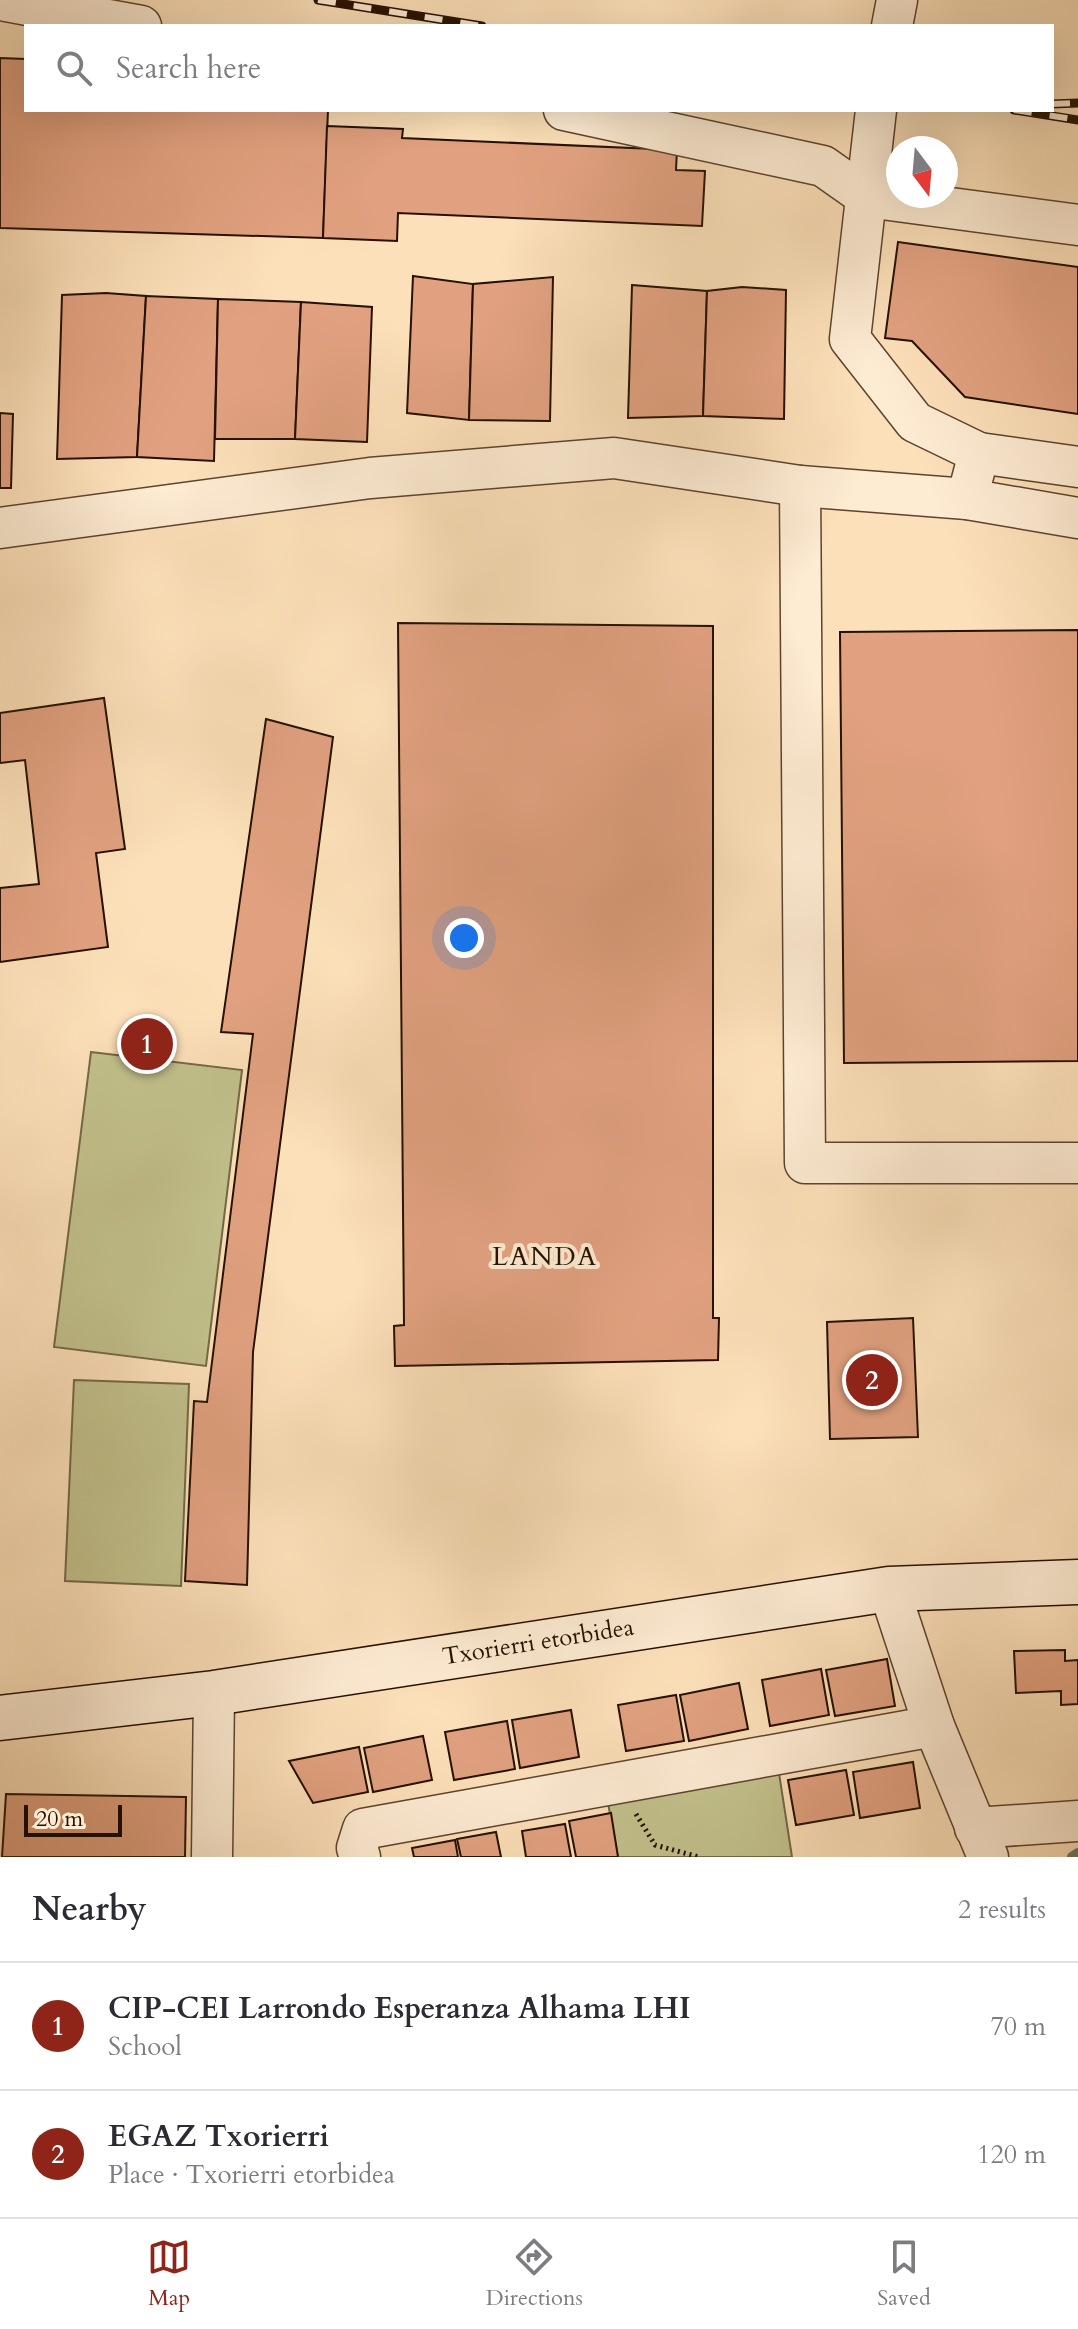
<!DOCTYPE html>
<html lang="en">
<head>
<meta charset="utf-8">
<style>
  body { margin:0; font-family:Cardo,serif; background:#f2f2f3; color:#2b2b33 }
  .compass { position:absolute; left:886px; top:136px; width:72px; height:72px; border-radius:50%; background:#fff; box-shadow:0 8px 32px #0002; rotate:164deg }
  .scale { position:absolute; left:24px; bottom:20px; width:98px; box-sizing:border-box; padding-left:8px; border:4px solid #261000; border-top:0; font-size:22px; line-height:28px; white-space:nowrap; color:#261000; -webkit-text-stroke:6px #fdebd2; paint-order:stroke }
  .you { position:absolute; left:464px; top:938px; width:28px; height:28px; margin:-20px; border:6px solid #fff; border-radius:50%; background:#1a73e8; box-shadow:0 0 0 12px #1a73e833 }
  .badge { display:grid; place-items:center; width:52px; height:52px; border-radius:50%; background:#8f2418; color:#fff; font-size:26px; font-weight:700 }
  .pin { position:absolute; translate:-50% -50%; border:4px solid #fff; box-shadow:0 2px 8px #0006 }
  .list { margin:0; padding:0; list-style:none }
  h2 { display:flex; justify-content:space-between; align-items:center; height:104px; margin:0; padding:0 32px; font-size:34px }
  h2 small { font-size:26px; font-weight:400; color:#7c7c81 }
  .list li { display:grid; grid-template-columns:52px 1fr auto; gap:24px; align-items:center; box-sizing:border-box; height:128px; padding:0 32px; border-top:2px solid #e1e1e2 }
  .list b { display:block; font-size:30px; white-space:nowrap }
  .list p { margin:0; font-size:26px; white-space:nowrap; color:#7c7c81 }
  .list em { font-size:26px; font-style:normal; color:#7c7c81 }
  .icon { flex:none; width:44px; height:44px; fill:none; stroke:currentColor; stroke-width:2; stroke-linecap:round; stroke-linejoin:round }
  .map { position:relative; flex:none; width:1078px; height:1857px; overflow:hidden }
  .search { position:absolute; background:#fff; box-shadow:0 8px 32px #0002; left:24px; right:24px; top:24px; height:88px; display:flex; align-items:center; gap:20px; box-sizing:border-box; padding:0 28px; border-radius:0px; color:#7c7c81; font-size:30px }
  .sheet { height:360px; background:#fff }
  nav { display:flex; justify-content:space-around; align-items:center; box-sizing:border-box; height:112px; border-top:2px solid #e1e1e2; background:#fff; font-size:22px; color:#7c7c81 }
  nav a { display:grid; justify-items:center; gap:4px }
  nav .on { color:#8f2418 }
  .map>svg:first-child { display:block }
  .green { fill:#c2c18c; stroke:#746846; stroke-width:2 }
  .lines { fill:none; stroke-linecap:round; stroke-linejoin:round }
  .stream { stroke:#6f7869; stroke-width:10 }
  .building { fill:#e1a180; stroke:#261000; stroke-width:2 }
  .street-casing { stroke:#5c442e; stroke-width:43 }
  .secondary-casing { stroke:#261000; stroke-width:47 }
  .path { stroke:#261000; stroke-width:5; stroke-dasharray:2 4; stroke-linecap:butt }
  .street { stroke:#fdebd2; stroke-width:40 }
  .secondary { stroke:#fdebd2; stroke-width:44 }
  .rail-casing { stroke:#261000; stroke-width:9 }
  .rail { stroke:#fdebd2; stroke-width:6; stroke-dasharray:18; stroke-linecap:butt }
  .labels { text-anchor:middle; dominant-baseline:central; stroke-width:8; stroke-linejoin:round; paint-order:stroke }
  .street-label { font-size:24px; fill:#261000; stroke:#fdebd2 }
  .neighbourhood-label { font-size:26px; letter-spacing:2px; fill:#261000; stroke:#fdebd2 }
</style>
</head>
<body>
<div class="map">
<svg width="1078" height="1857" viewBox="0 0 1078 1857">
  <rect width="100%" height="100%" fill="#fce0b9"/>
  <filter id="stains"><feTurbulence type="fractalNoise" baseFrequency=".0025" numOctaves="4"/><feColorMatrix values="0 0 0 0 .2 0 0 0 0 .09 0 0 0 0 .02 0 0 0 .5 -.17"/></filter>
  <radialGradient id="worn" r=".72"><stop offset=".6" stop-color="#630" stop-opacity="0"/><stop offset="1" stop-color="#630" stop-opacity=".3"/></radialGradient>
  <g class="green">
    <path d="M91,1052L242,1070L206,1366L54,1347Z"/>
    <path d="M74,1380L189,1384L181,1586L65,1581Z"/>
    <path d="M779,1773L792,1857H618L608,1803Z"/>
  </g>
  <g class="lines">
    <path class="stream" d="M1072,1857L1078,1853"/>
  </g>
  <g class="building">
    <path d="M0,58L26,59V110H328L323,238L0,228Z"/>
    <path d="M327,126L403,129L402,138L677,150L676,170L705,171L702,226L398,213L397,241L323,238Z"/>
    <path d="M898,242L1078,267V414L965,397L912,341L885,338Z"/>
    <path d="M413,276L473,284L469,420L407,413Z"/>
    <path d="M553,277L550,421L469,420L473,284Z"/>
    <path d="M632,285L707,291L703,416L628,418Z"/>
    <path d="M742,287L786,290L784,419L703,416L707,291Z"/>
    <path d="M106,293L146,296L137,457L57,459L62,295Z"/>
    <path d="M146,296L218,299L214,461L137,457Z"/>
    <path d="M218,299L301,302L295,439H215Z"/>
    <path d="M301,302L372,307L367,442L295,439Z"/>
    <path d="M0,413L13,414L11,488H0Z"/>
    <path d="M398,623L713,626V1318H719L718,1360L395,1366L394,1326L404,1325Z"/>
    <path d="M1078,630V1061L844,1063L840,632Z"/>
    <path d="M104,698L125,849L96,853L108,947L0,962V888L39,884L25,760L0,763V713Z"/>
    <path d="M266,719L333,737L253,1352L247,1585L185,1581L194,1401L207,1402L253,1034L221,1032Z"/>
    <path d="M913,1318L918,1437L830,1439L827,1322Z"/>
    <path d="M1065,1650V1661L1078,1660V1704L1061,1705V1691L1016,1693L1014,1651Z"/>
    <path d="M887,1659L895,1706L835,1716L826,1670Z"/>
    <path d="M821,1669L829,1715L770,1726L762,1680Z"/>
    <path d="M739,1683L748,1729L689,1741L680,1695Z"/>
    <path d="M676,1695L684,1741L626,1751L618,1705Z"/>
    <path d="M571,1710L579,1757L520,1768L512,1720Z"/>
    <path d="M507,1721L515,1769L454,1780L445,1732Z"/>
    <path d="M423,1736L432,1780L373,1792L364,1748Z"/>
    <path d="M359,1747L368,1792L313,1803L289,1761Z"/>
    <path d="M913,1762L920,1808L860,1818L853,1772Z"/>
    <path d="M846,1770L854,1815L796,1825L788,1780Z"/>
    <path d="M6,1794L186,1797L185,1857H2Z"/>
    <path d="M611,1813L618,1857H576L569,1821Z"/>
    <path d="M565,1824L571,1857H526L522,1831Z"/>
    <path d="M496,1832L501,1857H461L457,1839Z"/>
    <path d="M455,1840L458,1857H414L412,1848Z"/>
  </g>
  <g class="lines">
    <g class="street-casing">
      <g id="street">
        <path d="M0,0L141,26"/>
        <path d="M892,26L897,0"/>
        <path d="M564,110L823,166L867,197L1078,225"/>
        <path d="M876,110L850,339L915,422L979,453L967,499"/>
        <path d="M979,453L1078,467"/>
        <path d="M800,486L805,1163H1078"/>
        <path d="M0,528L370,478L614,458L800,486L967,499L1078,518"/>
        <path d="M889,1589L934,1726L988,1857"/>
        <path d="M975,1828L1078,1821"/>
        <path d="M212,1857L214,1693"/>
        <path d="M360,1857L357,1848L363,1829L934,1726"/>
      </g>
    </g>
    <g class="secondary-casing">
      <path id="secondary" d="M0,1718L214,1693L889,1589L1078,1582"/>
    </g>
    <path class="path" d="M636,1814L655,1845L699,1857"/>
    <use href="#street" class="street"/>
    <use href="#secondary" class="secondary"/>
    <g class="rail-casing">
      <g id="rail">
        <path d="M318,0L482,26"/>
        <path d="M1052,104L1078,103"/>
        <path d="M1014,110L1078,120"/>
      </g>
    </g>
    <use href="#rail" class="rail"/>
  </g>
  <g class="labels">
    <g class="street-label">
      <text transform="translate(538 1642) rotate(-9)">Txorierri etorbidea</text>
    </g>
    <g class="neighbourhood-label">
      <text x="545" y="1256">LANDA</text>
    </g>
  </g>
  <rect width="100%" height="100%" filter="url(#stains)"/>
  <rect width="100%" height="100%" fill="url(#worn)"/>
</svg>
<svg class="compass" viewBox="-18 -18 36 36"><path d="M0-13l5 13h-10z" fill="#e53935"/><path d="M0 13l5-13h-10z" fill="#7c7c81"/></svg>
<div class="scale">20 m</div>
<div class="you"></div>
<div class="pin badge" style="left:147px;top:1044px">1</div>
<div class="pin badge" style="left:872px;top:1380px">2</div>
<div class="search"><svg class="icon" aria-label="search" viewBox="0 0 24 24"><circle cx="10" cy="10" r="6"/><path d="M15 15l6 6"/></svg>Search here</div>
</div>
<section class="sheet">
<h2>Nearby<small>2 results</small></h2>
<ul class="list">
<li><span class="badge">1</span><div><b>CIP-CEI Larrondo Esperanza Alhama LHI</b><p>School</p></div><em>70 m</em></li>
<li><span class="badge">2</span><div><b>EGAZ Txorierri</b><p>Place · Txorierri etorbidea</p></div><em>120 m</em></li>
</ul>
</section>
<nav>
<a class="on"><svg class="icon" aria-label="map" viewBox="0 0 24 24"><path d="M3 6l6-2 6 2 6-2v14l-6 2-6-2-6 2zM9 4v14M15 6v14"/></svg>Map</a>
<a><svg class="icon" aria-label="directions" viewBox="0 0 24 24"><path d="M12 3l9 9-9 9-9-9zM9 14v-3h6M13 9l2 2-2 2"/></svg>Directions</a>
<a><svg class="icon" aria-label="saved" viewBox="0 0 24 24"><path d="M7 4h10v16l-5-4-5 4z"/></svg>Saved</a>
</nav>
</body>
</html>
